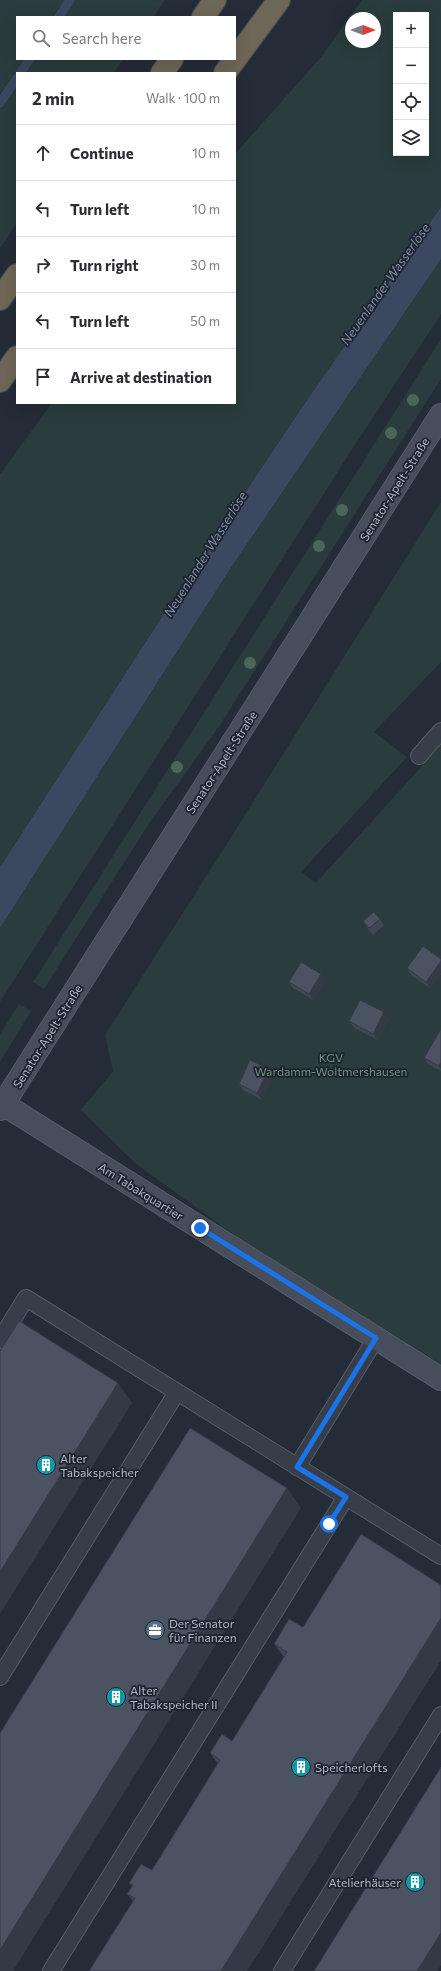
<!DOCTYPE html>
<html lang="en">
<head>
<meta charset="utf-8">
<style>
  body { margin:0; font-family:Commissioner,sans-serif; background:#f2f2f3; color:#2b2b33 }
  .controls { position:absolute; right:12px; top:12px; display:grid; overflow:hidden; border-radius:0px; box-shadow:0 4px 16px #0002 }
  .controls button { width:36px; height:36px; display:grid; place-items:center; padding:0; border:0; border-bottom:1px solid #e1e1e2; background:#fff; color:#2b2b33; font:20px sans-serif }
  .compass { position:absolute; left:345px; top:12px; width:36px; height:36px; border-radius:50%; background:#fff; box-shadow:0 4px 16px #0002; rotate:90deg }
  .stop { position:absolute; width:12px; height:12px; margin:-9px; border:3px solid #1a73e8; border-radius:50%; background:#fff }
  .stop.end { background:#1a73e8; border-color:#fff; box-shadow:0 1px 4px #0008 }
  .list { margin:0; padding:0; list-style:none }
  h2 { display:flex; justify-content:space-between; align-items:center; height:52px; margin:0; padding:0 16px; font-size:17px }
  h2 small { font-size:13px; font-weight:400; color:#7c7c81 }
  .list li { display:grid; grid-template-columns:26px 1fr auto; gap:12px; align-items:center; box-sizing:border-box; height:56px; padding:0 16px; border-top:1px solid #e1e1e2 }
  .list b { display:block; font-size:15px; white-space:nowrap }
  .list em { font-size:13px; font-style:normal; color:#7c7c81 }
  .icon { flex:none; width:22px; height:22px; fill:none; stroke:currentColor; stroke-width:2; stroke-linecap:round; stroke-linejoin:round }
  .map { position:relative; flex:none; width:441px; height:1971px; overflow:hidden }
  .search { position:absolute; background:#fff; box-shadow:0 4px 16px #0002; left:16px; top:16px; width:220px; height:44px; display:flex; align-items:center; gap:10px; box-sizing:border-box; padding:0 14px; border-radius:0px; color:#7c7c81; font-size:15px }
  .panel { position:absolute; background:#fff; box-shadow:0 4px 16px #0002; left:16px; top:72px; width:220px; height:332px; border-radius:0px }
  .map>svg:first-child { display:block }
  .green { fill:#2a3c3d; fill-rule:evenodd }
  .water { fill:#3c4860 }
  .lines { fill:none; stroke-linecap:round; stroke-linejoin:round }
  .stream { stroke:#3c4860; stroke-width:9 }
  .lane-casing { stroke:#565c67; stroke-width:18 }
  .secondary-casing { stroke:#565c67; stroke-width:24 }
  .highway-casing { stroke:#434954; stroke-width:24 }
  .lane { stroke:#383e49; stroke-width:16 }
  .secondary { stroke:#464d5b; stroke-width:22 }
  .highway { stroke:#6e6656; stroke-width:22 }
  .tree { fill:#4c655b }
  .wall { fill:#404754 }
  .shaded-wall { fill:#343a45 }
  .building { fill:#4b5362; stroke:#343a45 }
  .route { stroke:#1a73e8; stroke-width:5 }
  .labels { text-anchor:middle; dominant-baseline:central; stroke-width:3.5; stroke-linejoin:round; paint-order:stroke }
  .street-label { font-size:12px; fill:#b3b9c5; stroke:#1d232e }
  .park-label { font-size:12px; fill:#6d9378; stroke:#1d232e }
  .poi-label { font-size:12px; fill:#b3b9c5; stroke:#1d232e; text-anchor:start }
  .water-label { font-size:13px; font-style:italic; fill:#7e8eaa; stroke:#1d232e }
</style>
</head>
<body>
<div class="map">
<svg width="441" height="1971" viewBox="0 0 441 1971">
  <rect width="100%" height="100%" fill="#242c38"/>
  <g class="green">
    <path d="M0,0H165L153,17H17V59H123L113,73H17V223L0,248Z"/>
    <path d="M362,0H441V207L305,403L171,603L0,867V474L52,403H235V154L321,57ZM396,15H426V153H396ZM351,18H375V42H351Z"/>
    <path d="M441,259V314L351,451L0,1002V928L232,566Z"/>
    <path d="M441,339V379L218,728L148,825L44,989L33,982Z"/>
    <path d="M441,502V662L374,732L407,757L301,872L316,883L441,745V1364L248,1245L135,1163L81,1110L113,1071L105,1035L223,850Z"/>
    <path d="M19,1004L31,1011L0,1062V1034Z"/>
  </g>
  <path class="water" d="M441,207V259L232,566L0,928V867L171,603L305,403Z"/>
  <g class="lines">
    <g class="stream">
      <path d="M59,17L70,0"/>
      <path d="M20,73L30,59"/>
      <path d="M0,103L17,78"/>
    </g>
    <g class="lane-casing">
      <g id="lane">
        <path d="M419,756L441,731"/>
        <path d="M0,1340L26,1298L441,1556"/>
        <path d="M297,1467L376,1338"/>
        <path d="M0,1677L177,1392"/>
        <path d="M51,1971L346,1497"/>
        <path d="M282,1971L441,1715"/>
      </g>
    </g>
    <g class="secondary-casing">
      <g id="secondary">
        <path d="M3,1104L441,1379"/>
        <path d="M0,1109L441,415"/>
      </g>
    </g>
    <g class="highway-casing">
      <g id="highway">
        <path d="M203,17L215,0"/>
        <path d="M162,73L172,59"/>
        <path d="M225,73L279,0"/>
        <path d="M0,299L17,275"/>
        <path d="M0,381L17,357"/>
      </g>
    </g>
    <use href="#lane" class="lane"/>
    <use href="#secondary" class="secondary"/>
    <use href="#highway" class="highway"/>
  </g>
  <g class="tree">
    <circle cx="413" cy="400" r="6"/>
    <circle cx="391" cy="433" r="6"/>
    <circle cx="342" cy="510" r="6"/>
    <circle cx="319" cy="546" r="6"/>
    <circle cx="250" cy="663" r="6"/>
    <circle cx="177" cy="767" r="6"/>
  </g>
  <g class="wall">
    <path d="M380,919L384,925L373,935L367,928L363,921Z"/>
    <path d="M441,959V974L430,988L411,975L407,968Z"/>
    <path d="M325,980L313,1000L293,988L289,982Z"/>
    <path d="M389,1019L378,1040L354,1028L349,1021Z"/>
    <path d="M441,1029V1071L428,1064L424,1058Z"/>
    <path d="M273,1075L262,1100L243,1090L239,1084Z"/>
    <path d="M441,1585V1660L247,1971L133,1901L127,1894L132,1886L129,1883L152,1870L218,1764L210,1753L232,1741L284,1657L274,1644L303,1627Z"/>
  </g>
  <g class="shaded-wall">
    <path d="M441,961V974L430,988L426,982Z"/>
    <path d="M321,974L325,980L313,1000L309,994Z"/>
    <path d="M384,1012L389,1019L378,1040L373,1034Z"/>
    <path d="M441,1062V1070L439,1066Z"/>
    <path d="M269,1069L273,1075L262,1100L257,1093Z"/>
    <path d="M118,1383L132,1403L0,1614V1572Z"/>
    <path d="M287,1488L301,1508L13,1971H0V1950Z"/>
    <path d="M441,1618V1660L247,1971H221Z"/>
    <path d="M441,1933V1965L437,1971H417Z"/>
  </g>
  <g class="building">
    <path d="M374,912L380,919L369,928L363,921Z"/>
    <path d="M423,946L441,959V961L426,982L407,968Z"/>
    <path d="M301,962L321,974L309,994L289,982Z"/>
    <path d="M360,1000L384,1012L373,1034L349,1021Z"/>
    <path d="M441,1029V1062L439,1066L424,1058Z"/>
    <path d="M250,1060L269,1069L257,1093L239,1084Z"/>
    <path d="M19,1321L118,1383L0,1572V1351Z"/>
    <path d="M190,1428L287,1488L0,1950V1733Z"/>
    <path d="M361,1534L441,1585V1618L221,1971H89L135,1898L127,1894L133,1885L129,1883L141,1864L152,1870L220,1760L210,1753L222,1734L232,1741L287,1652L274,1644L289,1619L303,1627Z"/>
    <path d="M441,1767V1933L417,1971H314Z"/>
  </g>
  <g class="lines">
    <path class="route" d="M200,1228L376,1338L297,1467L346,1497L329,1524"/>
  </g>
  <defs>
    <g id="building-disc" transform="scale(1)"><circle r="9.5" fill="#0f9aa8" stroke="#1d232e"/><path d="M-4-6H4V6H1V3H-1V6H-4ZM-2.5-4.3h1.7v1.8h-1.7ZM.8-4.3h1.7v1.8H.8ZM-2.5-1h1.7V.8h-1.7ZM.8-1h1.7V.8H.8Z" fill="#fff"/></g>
    <g id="office-disc" transform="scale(1)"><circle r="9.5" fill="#5c6f8a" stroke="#1d232e"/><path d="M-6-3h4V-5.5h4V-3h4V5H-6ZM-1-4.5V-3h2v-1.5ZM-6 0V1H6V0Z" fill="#fff"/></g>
  </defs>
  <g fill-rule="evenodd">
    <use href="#building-disc" x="46" y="1465"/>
    <use href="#office-disc" x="155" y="1630"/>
    <use href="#building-disc" x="116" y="1697"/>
    <use href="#building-disc" x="301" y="1767"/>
    <use href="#building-disc" x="415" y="1882"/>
  </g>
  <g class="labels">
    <g class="street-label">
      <text transform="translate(394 489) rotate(-58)">Senator-Apelt-Straße</text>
      <text transform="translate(221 762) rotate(-57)">Senator-Apelt-Straße</text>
      <text transform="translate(47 1036) rotate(-58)">Senator-Apelt-Straße</text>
      <text transform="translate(141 1191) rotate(32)">Am Tabakquartier</text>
    </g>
    <g class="park-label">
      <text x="331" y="1057">KGV<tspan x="331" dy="14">Wardamm-Woltmershausen</tspan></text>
    </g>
    <g class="poi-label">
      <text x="60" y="1458">Alter<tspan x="60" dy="14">Tabakspeicher</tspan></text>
      <text x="169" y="1623">Der Senator<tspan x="169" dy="14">für Finanzen</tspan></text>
      <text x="130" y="1690">Alter<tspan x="130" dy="14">Tabakspeicher II</tspan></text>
      <text x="315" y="1767">Speicherlofts</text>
      <text x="401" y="1882" text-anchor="end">Atelierhäuser</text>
    </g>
    <g class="water-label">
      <text transform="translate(385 284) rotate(-55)">Neuenlander Wasserlöse</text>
      <text transform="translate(205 554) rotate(-58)">Neuenlander Wasserlöse</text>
    </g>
  </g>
</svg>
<div class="controls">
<button>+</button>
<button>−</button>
<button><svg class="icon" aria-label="locate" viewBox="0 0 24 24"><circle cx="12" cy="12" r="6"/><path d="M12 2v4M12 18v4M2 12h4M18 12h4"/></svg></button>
<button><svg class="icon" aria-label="layers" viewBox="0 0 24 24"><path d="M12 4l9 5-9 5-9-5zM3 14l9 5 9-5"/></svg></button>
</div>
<svg class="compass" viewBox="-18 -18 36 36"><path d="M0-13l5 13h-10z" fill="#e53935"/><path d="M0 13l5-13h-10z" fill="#7c7c81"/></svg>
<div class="stop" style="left:329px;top:1524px"></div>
<div class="stop end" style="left:200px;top:1228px"></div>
<div class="search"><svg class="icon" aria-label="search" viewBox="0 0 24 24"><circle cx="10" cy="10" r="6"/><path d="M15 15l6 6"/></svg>Search here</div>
<section class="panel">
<h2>2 min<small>Walk · 100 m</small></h2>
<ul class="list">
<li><svg class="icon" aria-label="ahead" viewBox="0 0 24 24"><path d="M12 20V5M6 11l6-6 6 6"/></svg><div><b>Continue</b></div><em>10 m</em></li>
<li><svg class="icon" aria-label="left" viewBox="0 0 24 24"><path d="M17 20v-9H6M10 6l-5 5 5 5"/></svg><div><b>Turn left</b></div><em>10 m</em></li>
<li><svg class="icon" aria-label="right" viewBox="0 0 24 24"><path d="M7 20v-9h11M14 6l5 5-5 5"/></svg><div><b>Turn right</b></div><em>30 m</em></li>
<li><svg class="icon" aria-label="left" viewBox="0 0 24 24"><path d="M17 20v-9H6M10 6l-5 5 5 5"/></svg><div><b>Turn left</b></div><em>50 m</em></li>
<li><svg class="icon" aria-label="arrive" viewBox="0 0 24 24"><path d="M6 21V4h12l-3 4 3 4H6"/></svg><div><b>Arrive at destination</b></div></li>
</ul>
</section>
</div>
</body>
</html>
